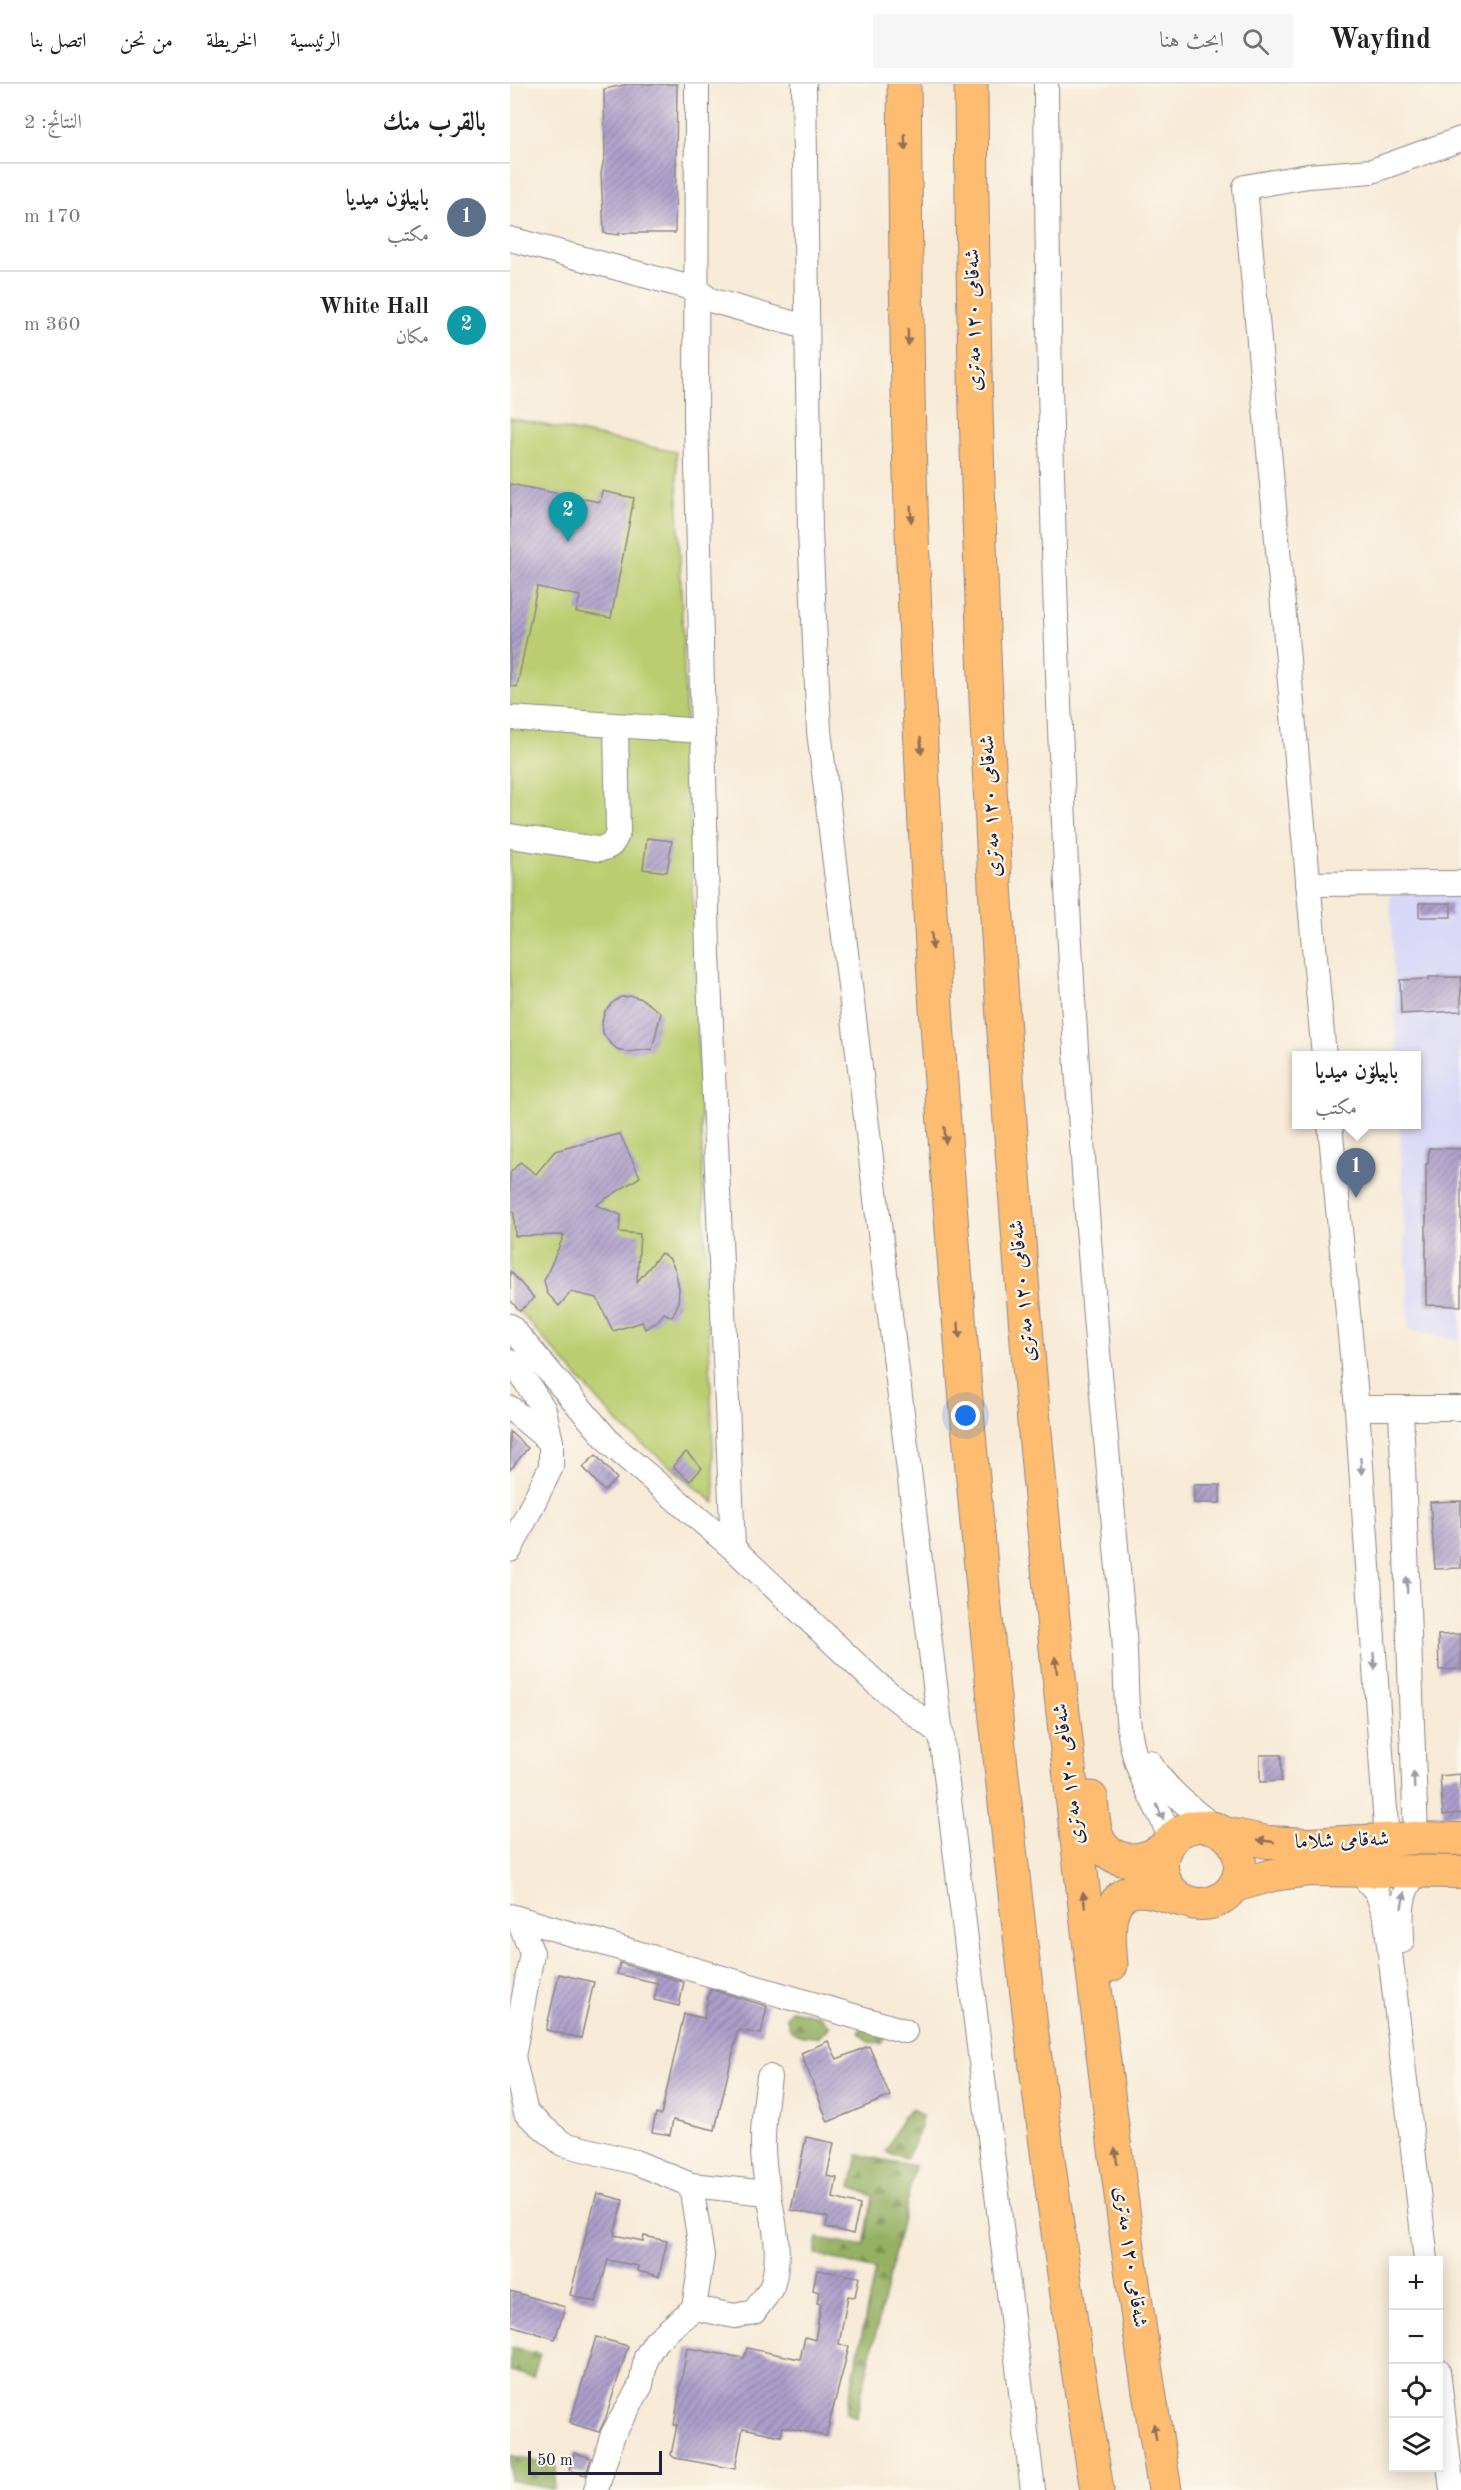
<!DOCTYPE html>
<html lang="ar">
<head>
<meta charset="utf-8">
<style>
  body { margin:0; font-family:"Old Standard TT",Amiri,serif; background:#f6f6f6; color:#202124; direction:rtl }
  .controls { position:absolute; right:18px; bottom:18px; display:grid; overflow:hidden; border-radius:0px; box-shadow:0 3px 15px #0003 }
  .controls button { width:54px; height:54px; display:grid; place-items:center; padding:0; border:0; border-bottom:2px solid #e0e0e0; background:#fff; color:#202124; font:30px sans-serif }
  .scale { position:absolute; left:18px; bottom:15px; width:134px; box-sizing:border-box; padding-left:6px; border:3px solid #22223b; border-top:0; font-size:16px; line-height:21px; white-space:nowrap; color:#22223b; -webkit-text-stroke:4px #fbf7ec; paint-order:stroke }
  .you { position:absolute; left:456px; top:1332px; width:21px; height:21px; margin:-15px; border:4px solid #fff; border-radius:50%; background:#1a73e8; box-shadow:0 0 0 9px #1a73e833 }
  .badge { display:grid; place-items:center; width:39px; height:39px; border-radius:50%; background:#7c3aed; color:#fff; font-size:20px; font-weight:700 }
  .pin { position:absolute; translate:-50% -50px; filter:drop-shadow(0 2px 3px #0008) }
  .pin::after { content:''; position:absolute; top:32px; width:21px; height:18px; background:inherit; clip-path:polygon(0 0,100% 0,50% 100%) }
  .popup { position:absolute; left:782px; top:967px; width:129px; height:78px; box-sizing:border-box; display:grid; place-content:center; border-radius:0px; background:#fff; filter:drop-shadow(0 2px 4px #0005); font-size:20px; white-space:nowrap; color:#757577 }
  .popup b { font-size:22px; color:#202124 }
  .popup::after { content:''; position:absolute; left:50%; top:100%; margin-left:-12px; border:12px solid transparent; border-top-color:#fff }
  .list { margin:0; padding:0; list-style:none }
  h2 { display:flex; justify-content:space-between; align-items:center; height:78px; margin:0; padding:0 24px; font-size:26px }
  h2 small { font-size:20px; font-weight:400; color:#757577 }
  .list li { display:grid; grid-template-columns:39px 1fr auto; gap:18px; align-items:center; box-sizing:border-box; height:108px; padding:0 24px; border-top:2px solid #e0e0e0 }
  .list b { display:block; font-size:22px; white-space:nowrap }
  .list p { margin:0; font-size:20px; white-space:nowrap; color:#757577 }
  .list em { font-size:20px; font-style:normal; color:#757577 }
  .icon { flex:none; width:33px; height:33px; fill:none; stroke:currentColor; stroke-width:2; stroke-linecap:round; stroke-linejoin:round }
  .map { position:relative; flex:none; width:951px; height:2406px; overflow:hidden; direction:ltr }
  header { display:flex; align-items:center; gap:36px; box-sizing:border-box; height:84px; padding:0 30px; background:#fff; border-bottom:2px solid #e0e0e0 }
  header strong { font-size:28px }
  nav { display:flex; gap:33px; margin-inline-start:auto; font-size:21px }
  .search { width:420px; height:54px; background:#f6f6f6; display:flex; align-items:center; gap:15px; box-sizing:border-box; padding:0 21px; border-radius:0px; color:#757577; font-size:22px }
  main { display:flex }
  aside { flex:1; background:#fff }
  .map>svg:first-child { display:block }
  .built { fill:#d7d7f8 }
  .green { fill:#bbcd70; stroke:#6e7856; stroke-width:1.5 }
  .forest { fill:url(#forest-firs); stroke:#5b694e; stroke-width:1.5 }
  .building { fill:url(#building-hatch) }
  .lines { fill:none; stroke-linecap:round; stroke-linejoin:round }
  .minor-casing { stroke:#8c8688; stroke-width:26 }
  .major-casing { stroke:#8c8688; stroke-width:34 }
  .highway-casing { stroke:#8c8688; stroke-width:35 }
  .minor { stroke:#fff; stroke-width:24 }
  .major { stroke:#fdbc70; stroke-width:32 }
  .highway { stroke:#fdbc70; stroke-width:33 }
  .oneway { fill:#906f56 }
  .oneway2 { fill:#9c9ca7 }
  .labels { text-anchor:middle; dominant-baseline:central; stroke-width:4.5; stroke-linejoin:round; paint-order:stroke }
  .street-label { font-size:21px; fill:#22223b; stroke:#fbf7ec }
</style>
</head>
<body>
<header>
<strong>Wayfind</strong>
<div class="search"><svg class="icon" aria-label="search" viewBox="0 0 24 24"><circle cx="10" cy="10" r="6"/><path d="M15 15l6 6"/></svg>ابحث هنا</div>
<nav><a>الرئيسية</a><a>الخريطة</a><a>من نحن</a><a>اتصل بنا</a></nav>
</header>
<main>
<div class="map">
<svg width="951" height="2406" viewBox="0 0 951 2406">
  <defs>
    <pattern id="forest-firs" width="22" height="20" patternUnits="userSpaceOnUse" patternTransform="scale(1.5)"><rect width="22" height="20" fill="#94b062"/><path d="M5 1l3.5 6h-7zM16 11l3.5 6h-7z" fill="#788f52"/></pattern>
    <pattern id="building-hatch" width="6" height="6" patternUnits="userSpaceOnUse" patternTransform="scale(1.5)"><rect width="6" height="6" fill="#ac9eca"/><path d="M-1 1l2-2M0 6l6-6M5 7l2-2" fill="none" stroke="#8c80a5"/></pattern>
  </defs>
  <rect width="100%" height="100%" fill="#fbf7ec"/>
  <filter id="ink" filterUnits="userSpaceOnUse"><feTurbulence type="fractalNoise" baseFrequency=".0167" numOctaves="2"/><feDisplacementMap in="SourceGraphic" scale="12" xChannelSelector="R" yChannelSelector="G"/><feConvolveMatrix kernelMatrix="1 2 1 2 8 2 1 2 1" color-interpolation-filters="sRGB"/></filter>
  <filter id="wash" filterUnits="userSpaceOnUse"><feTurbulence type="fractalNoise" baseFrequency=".008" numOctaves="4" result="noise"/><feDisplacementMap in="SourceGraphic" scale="24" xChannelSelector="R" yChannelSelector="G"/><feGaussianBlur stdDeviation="1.35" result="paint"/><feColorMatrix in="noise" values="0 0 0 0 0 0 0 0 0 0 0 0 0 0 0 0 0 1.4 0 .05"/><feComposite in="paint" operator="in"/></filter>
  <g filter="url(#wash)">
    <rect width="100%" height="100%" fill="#f7ead6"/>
    <path class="built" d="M951,807V1256L899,1246L890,1041L906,1040V972L887,971L880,811Z"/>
    <path class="green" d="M0,334L166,368L205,1419L112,1343L0,1217Z"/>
    <g class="forest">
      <path d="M281,1926L309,1932L320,1942L309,1953L292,1952L281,1947L276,1933Z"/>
      <path d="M355,1940L377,1951L371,1960L358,1958L348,1948Z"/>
      <path d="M402,2025L412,2032L409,2048L397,2074L376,2068L392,2034Z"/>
      <path d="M348,2071L405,2082L346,2334L336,2329L365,2186L305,2170L308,2154L354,2162L363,2112L341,2103Z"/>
      <path d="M0,2264L30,2270L23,2293L0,2287Z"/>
      <path d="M0,2371L47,2383L44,2406L0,2396Z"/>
    </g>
    <g id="blocks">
      <g class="building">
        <path d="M119,0H167L165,149H109V151L94,149L91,89L95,70L94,5Z"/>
        <path d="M0,400L90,418L92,407L124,414L101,534L66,528L70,512L27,503L7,603L0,602Z"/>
        <path d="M137,754L162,757L157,788L133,785Z"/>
        <rect x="909" y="819" width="32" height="14"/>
        <path d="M919,893H951V927L891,930L890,896L919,895Z"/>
        <path d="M122,912L132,915L151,929L142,965L118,968L107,965L99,958L93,949L92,938L95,927L102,919L111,913Z"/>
        <path d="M110,1050L130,1093L86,1121L111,1131L109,1148L130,1150L127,1198L151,1169L159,1174L165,1185L169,1204L168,1220L162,1233L154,1229L146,1239L135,1245L132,1238L103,1247L87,1214L61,1208L49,1222L37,1209L34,1197L54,1151L5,1152L4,1129L0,1126V1089L10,1078L26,1090L45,1067Z"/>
        <path d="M919,1064L951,1065V1222L916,1221V1080H918Z"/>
        <path d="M0,1187L24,1214L10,1227L0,1216Z"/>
        <path d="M0,1348L18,1364L0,1386Z"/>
        <path d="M176,1368L192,1384L180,1397L163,1382Z"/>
        <path d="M86,1371L107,1395L94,1407L73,1383Z"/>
        <rect x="684" y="1401" width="26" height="18"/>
        <path d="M951,1417V1484L925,1485L920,1418Z"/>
        <path d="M951,1550V1585L929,1586L928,1551Z"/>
        <path d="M750,1671H771V1697L750,1698Z"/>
        <path d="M951,1690V1729L933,1731L930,1692Z"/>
        <path d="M110,1879L174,1898L169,1922L144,1916L148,1899L107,1890Z"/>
        <path d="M49,1890L84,1898L71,1954L36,1946Z"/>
        <path d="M200,1905L257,1922L251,1950L228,1946L205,2046L163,2036L160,2051L142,2048L146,2029L151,2031L174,1930L194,1934Z"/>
        <path d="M318,1957L327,1975L359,1962L380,2012L318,2038L291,1969Z"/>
        <path d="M296,2053L324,2059L317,2092L327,2094L323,2114L350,2121L343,2150L316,2143L318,2133L281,2126Z"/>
        <path d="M87,2109L113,2116L104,2151L133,2157L134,2152L157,2157L149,2192L127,2187L128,2182L98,2176L86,2218L60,2211Z"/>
        <path d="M307,2186L349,2193L345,2213L338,2212L329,2260L339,2263L316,2352L273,2343L271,2352L233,2344L225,2385L165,2374L161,2371L167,2341H164L177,2264L234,2274L237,2264L290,2275L295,2253L305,2256L311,2220L307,2219L309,2208L303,2206Z"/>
        <path d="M0,2207L55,2223L45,2255L0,2241Z"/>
        <path d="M86,2253L118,2262L96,2333L89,2348L60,2339Z"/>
        <path d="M64,2369L81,2374L76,2391L59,2386Z"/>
      </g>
    </g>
  </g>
  <g filter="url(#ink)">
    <use href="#blocks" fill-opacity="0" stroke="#8c8688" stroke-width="1.5"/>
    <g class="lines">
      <g class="minor-casing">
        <g id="minor">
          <path d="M187,0L186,335L198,870L223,1464"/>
          <path d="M294,0L300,447L309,647L523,2406"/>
          <path d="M536,0C539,423 552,846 588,1268C597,1362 605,1456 614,1550C617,1589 614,1628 623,1665C630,1696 649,1725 661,1755"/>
          <path d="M0,155L185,205L200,216L296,243"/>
          <path d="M0,634L193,647"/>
          <path d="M0,752L88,765C101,764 104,759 108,748L106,642"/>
          <path d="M798,800L951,799"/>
          <path d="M814,972L735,103L798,92L862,87L951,55"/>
          <path d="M820,1040L847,1324L877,1756"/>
          <path d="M0,1242L102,1361L223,1464L366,1599L432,1651"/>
          <path d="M0,1278L13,1293L34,1326L41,1358V1383L0,1466"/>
          <path d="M0,1324L41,1358"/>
          <path d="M847,1324H951"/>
          <path d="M891,1324L906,1754"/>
          <path d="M639,1678C655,1705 679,1723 704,1743"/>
          <path d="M848,1787L867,1808L876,1835L916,2176"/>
          <path d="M0,1832L395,1947"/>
          <path d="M8,1835L22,1869L3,1973L16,2029L53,2060L125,2078L181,2101L192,2172L184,2224L225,2232L244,2228C249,2220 258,2211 262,2202C275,2161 258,2120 254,2080C251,2050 255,2022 259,1993"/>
          <path d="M892,1857C891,1830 889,1809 907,1788"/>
          <path d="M181,2101L257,2109"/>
          <path d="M928,2287L942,2406"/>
          <path d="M86,2406L103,2350L131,2301L136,2273L146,2257L184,2224"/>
        </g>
      </g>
      <g class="major-casing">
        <g id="major">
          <circle cx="691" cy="1781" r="39"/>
          <path d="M715,1749L757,1758L799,1760L906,1754L951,1755"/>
          <path d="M724,1802L763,1791L800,1786L951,1788"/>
        </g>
      </g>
      <g class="highway-casing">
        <g id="highway">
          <path d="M394,0C396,150 396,300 402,449C413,769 435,1088 464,1406C494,1741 533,2074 587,2406"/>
          <path d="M461,0C464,603 501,1206 573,1805C597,2005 621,2206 655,2406"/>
          <path d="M581,1714C582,1727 583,1741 587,1753C600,1783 635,1781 656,1762"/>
          <path d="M601,1881C599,1856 592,1807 630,1806C644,1806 659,1813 672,1816"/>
        </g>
      </g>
      <use href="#minor" class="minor"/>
      <use href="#major" class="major"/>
      <use href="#highway" class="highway"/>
    </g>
    <defs><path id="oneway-solid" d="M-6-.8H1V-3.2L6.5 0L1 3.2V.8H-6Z" transform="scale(1.5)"/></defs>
    <g class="oneway">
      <use href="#oneway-solid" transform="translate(395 58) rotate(89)"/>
      <use href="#oneway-solid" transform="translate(398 253) rotate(89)"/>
      <use href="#oneway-solid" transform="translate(401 430) rotate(88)"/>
      <use href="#oneway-solid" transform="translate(411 662) rotate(87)"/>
      <use href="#oneway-solid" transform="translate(422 857) rotate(87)"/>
      <use href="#oneway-solid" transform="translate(435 1051) rotate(86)"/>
      <use href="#oneway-solid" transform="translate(449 1246) rotate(85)"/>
      <use href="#oneway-solid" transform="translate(546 1581) rotate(-97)"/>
      <use href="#oneway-solid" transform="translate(756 1757) rotate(-172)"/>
      <use href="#oneway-solid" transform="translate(574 1816) rotate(-97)"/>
      <use href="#oneway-solid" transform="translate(606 2072) rotate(-98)"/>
      <use href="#oneway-solid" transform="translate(645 2348) rotate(-99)"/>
    </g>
    <g class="oneway2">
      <use href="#oneway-solid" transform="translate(851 1382) rotate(86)"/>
      <use href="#oneway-solid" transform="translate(897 1501) rotate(-92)"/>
      <use href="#oneway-solid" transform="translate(864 1577) rotate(86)"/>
      <use href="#oneway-solid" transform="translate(904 1696) rotate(-92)"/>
      <use href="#oneway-solid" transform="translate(650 1728) rotate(67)"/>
      <use href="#oneway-solid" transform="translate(893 1816) rotate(-79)"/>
    </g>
  </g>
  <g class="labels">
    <g class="street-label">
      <text transform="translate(464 236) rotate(-91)">شەقامی ١٢٠ مەتری</text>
      <text transform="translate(481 722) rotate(-93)">شەقامی ١٢٠ مەتری</text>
      <text transform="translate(513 1207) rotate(-95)">شەقامی ١٢٠ مەتری</text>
      <text transform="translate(559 1690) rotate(-97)">شەقامی ١٢٠ مەتری</text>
      <text transform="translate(832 1757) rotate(-2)">شەقامی شلاما</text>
      <text transform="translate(620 2173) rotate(82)">شەقامی ١٢٠ مەتری</text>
    </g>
  </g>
</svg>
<div class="controls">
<button>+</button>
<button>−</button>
<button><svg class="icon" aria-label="locate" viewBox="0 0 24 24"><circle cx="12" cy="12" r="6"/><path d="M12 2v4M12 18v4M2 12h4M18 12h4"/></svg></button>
<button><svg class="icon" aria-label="layers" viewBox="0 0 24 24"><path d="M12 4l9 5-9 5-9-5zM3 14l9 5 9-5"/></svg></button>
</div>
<div class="scale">50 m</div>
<div class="you"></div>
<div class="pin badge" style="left:846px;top:1114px;background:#5c6f8a">1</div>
<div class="popup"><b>بابیلۆن میدیا</b>مكتب</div>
<div class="pin badge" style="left:58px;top:458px;background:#0f9aa8">2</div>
</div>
<aside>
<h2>بالقرب منك<small>النتائج: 2</small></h2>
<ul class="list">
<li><span class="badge" style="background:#5c6f8a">1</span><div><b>بابیلۆن میدیا</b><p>مكتب</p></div><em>170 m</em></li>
<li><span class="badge" style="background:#0f9aa8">2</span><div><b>White Hall</b><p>مكان</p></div><em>360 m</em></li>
</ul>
</aside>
</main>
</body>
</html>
